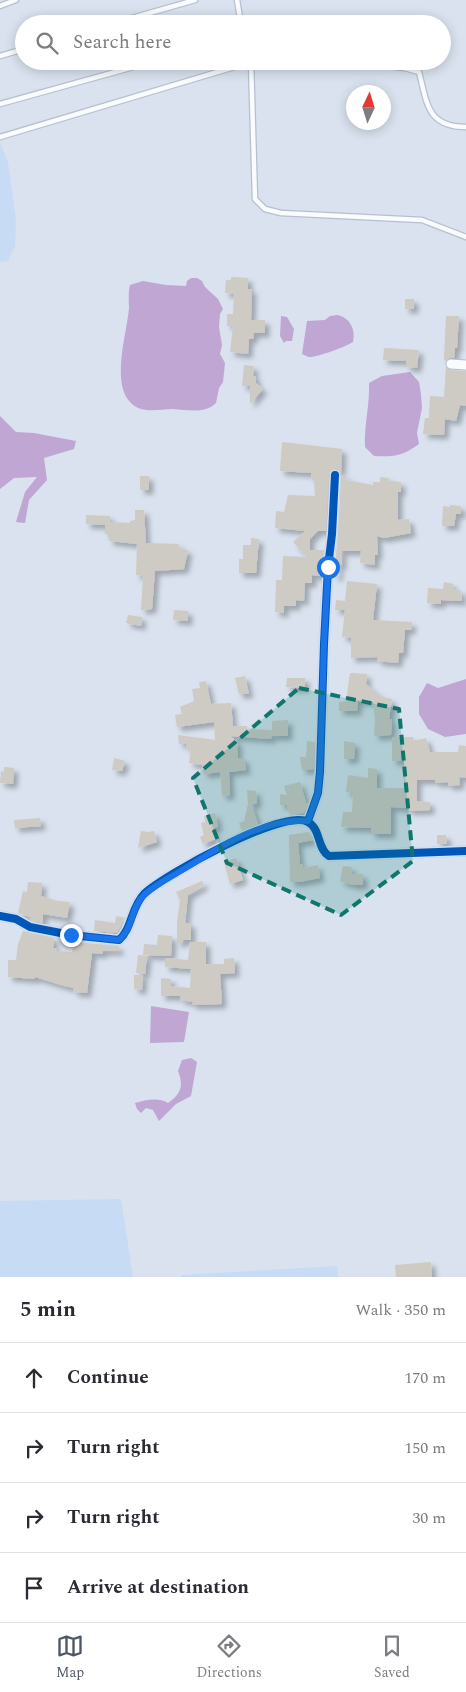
<!DOCTYPE html>
<html lang="en">
<head>
<meta charset="utf-8">
<style>
  body { margin:0; font-family:Spectral,serif; background:#f2f2f3; color:#2b2b33 }
  .compass { position:absolute; left:346px; top:85px; width:45px; height:45px; border-radius:50%; background:#fff; box-shadow:0 2px 12px #0003; rotate:4deg }
  .stop { position:absolute; width:15px; height:15px; margin:-11px; border:4px solid #1a73e8; border-radius:50%; background:#fff }
  .stop.end { background:#1a73e8; border-color:#fff; box-shadow:0 1px 5px #0008 }
  .list { margin:0; padding:0; list-style:none }
  h2 { display:flex; justify-content:space-between; align-items:center; height:65px; margin:0; padding:0 20px; font-size:21px }
  h2 small { font-size:16px; font-weight:400; color:#7c7c81 }
  .list li { display:grid; grid-template-columns:32px 1fr auto; gap:15px; align-items:center; box-sizing:border-box; height:70px; padding:0 20px; border-top:1px solid #e1e1e2 }
  .list b { display:block; font-size:19px; white-space:nowrap }
  .list em { font-size:16px; font-style:normal; color:#7c7c81 }
  .icon { flex:none; width:28px; height:28px; fill:none; stroke:currentColor; stroke-width:2; stroke-linecap:round; stroke-linejoin:round }
  .map { position:relative; flex:none; width:466px; height:1277px; overflow:hidden }
  .search { position:absolute; background:#fff; box-shadow:0 2px 12px #0003; left:15px; right:15px; top:15px; height:55px; display:flex; align-items:center; gap:12px; box-sizing:border-box; padding:0 18px; border-radius:28px; color:#7c7c81; font-size:19px }
  .sheet { height:345px; background:#fff }
  nav { display:flex; justify-content:space-around; align-items:center; box-sizing:border-box; height:70px; border-top:1px solid #e1e1e2; background:#fff; font-size:14px; color:#7c7c81 }
  nav a { display:grid; justify-items:center; gap:2px }
  nav .on { color:#4d5667 }
  .map>svg:first-child { display:block }
  .built { fill:#c7dbf5 }
  .water { fill:#c0a6d3 }
  .building { fill:#cecac4; filter:url(#shadow) }
  .lines { fill:none; stroke-linecap:round; stroke-linejoin:round }
  .lane-casing { stroke:#b5c0d0; stroke-width:7 }
  .street-casing { stroke:#b5c0d0; stroke-width:11 }
  .lane { stroke:#f9fbfc; stroke-width:4.5 }
  .street { stroke:#f9fbfc; stroke-width:9 }
  .cycleway-casing { stroke:#d0e1f7; stroke-width:11 }
  .cycleway { stroke:#0057b8; stroke-width:8 }
  .route { stroke:#1a73e8; stroke-width:6 }
  .marked { fill:#0f766e; fill-opacity:0.2; stroke:#0f766e; stroke-width:4; stroke-dasharray:10 6; stroke-linejoin:round }
</style>
</head>
<body>
<div class="map">
<svg width="466" height="1277" viewBox="0 0 466 1277">
  <defs>
    <filter id="shadow"><feDropShadow dx="4.5" dy="4.5" stdDeviation="2.5" flood-color="#0004"/></filter>
  </defs>
  <rect width="100%" height="100%" fill="#d9e2ee"/>
  <g class="built">
    <path d="M0,143L8,162L16,221L15,246L8,261L0,262Z"/>
    <path d="M121,1199L133,1277H0V1201Z"/>
    <path d="M337,1266L338,1277H181L182,1275Z"/>
  </g>
  <g class="water">
    <path d="M191,278H197L202,281L205,287L218,299L223,309L220,314L219,327L222,345L220,354L225,363L223,382L219,388L216,403C205,414 188,410 173,409C160,409 143,414 132,404C110,385 127,333 129,308C129,300 128,293 130,285L143,281L166,285L186,286L187,281Z"/>
    <path d="M337,315C350,317 356,330 353,342C347,346 316,358 309,357C306,356 304,355 302,354L307,321L325,320L330,316Z"/>
    <path d="M281,316L287,317L294,329L292,341H286L284,343L280,336Z"/>
    <path d="M410,372L419,382L421,394L422,408L417,433L419,444C403,456 394,457 374,456L365,447C364,425 370,404 369,383L382,376Z"/>
    <path d="M0,416L16,432L34,433L76,441L74,449L44,458L47,480L29,500L25,523L16,522L25,492L37,477L14,478L0,489Z"/>
    <path d="M466,679V734L445,737L428,729L419,714V697L427,683L438,688Z"/>
    <path d="M151,1006L189,1012L184,1042L150,1043Z"/>
    <path d="M191,1058L197,1062L191,1096L176,1104L159,1121L153,1110L146,1108L141,1113L137,1109L135,1103C146,1100 158,1097 168,1103C181,1094 184,1086 178,1071L182,1060Z"/>
  </g>
  <g class="building">
    <path d="M231,277L248,278V289H252L251,320H265V333H254L253,339H249L248,354L230,352L233,326H227V314H233L234,294L225,293L226,280H231Z"/>
    <rect x="405" y="299" width="9" height="10"/>
    <path d="M446,316H459L457,348H455L454,358H449L445,361L444,359Z"/>
    <path d="M384,348L419,350L417,368L406,367V361L383,360Z"/>
    <path d="M244,365L254,366L253,376H256V383L263,389L250,404V386H242Z"/>
    <path d="M446,367L451,370L466,371V406L460,405L456,421L445,419L444,435L423,434L425,418H429L430,396L444,397Z"/>
    <path d="M282,442L342,449L341,473L335,469L332,470L329,474L326,531H318L310,539V550H324L321,576L312,575V583H305L304,601L296,600V606H284V613L275,612L276,585V580H282L283,556L307,557L293,542L305,531L275,528L276,511L284,512L288,495L315,496L314,479L311,478V473L280,471Z"/>
    <rect x="140" y="476" width="9" height="14"/>
    <path d="M341,476H347L346,480L373,485V482H380V477L389,478L388,481L401,482V492H398V520L409,519L411,533L384,538L377,536L378,555H375V565L360,563L361,551H342V565H339L338,577H334L338,534Z"/>
    <path d="M450,505L461,506V514H456L454,526H442L443,506L450,507Z"/>
    <path d="M135,510H144L146,543L179,544L178,548L188,550L184,569L155,571L152,609L141,610L143,576L136,575L137,544L109,541V534H105V525L86,524V515L110,516V522L130,523V521L135,520Z"/>
    <path d="M251,538L259,539L256,573H239V559H243V545H251Z"/>
    <path d="M347,581L377,584L373,620L412,622L411,630H405L403,653H399L398,663L377,661L378,657L351,658V638L342,637L345,610H335L336,600L345,601Z"/>
    <path d="M444,582L453,584L452,589L461,591L462,601L441,600V604L427,603L428,588L443,589Z"/>
    <path d="M174,610L188,611V621L173,620Z"/>
    <path d="M128,615L142,617L141,626L126,623Z"/>
    <path d="M350,673L367,674L366,684L382,697L392,699L389,719H392L391,735L374,736L375,720L373,702L358,701L357,711H339V702L346,701Z"/>
    <path d="M245,676L249,694H239L235,678Z"/>
    <path d="M287,678H305V688L286,687Z"/>
    <path d="M206,681L211,704L231,703L233,726H247V729L272,730L271,739L231,736L239,745L237,747L238,758H244L246,770L229,772L230,795L222,796L220,772L204,774L202,765L189,763L191,749H186L187,743L179,744L178,735L215,740L214,722L177,727L175,715L182,714L180,707L194,701L192,689L200,688L199,682Z"/>
    <path d="M288,720V736H272V721Z"/>
    <path d="M392,737H413V741L426,738L430,752H458L459,745L466,746V778L459,777L460,785L448,786V782L435,783V780H417V801L430,802V810L409,811V808L391,807V834H371V828L341,827L343,812H352L353,793L346,792L348,775L368,778V768L377,769V788H404V761H392Z"/>
    <path d="M307,741L315,742L314,769L302,770L300,757H306Z"/>
    <path d="M344,741L355,743L354,759H344Z"/>
    <path d="M114,758L125,761L122,771L112,770Z"/>
    <path d="M4,767L14,768L13,784L0,783L1,771L4,772Z"/>
    <path d="M300,782L306,803L308,804L304,813L290,815L287,805H280V794L287,795L284,786Z"/>
    <path d="M247,790L256,791L257,804H251L258,824L242,831L239,823L244,821L248,804Z"/>
    <path d="M215,813L218,827L212,829L216,839L203,844L200,837L204,835L201,823L205,822L204,816Z"/>
    <path d="M40,818L41,826L15,828L14,820Z"/>
    <path d="M141,831L149,832L154,831L157,842L138,848Z"/>
    <path d="M309,832L313,840L298,843L300,865L303,864V868L318,865L320,878L299,882H290L289,835Z"/>
    <path d="M437,835H446L447,844H437Z"/>
    <path d="M236,858L243,880L230,884L224,862Z"/>
    <path d="M343,866L352,867L351,874H363V885H353L340,881Z"/>
    <path d="M202,881L204,885L188,895L185,923H191V940H183L182,943H177V922L180,900L176,892Z"/>
    <path d="M28,882L42,883L41,896L57,901L70,902L67,918L43,914V923L32,921L30,920V917L18,913L23,891L27,892Z"/>
    <path d="M116,916L125,918L117,933L94,931L95,920L115,923Z"/>
    <path d="M23,931L54,938L53,948H57L56,951L72,952L74,942L119,946V951H103L102,954L92,953L87,993L73,992L74,988L64,986L35,977V979L8,977V960H16L18,944Z"/>
    <path d="M158,935L172,936L171,956L143,955L144,944L157,945Z"/>
    <path d="M190,942H206V964H224V959L234,958L235,973L220,974L222,1004L192,1005L193,1002L180,1000L181,996H161V978L171,979V986L190,988L191,969L165,967V958L188,960Z"/>
    <path d="M138,955L147,956L145,974L136,973Z"/>
    <path d="M134,975H143L142,990L134,989Z"/>
    <path d="M431,1262L432,1277H396L395,1265Z"/>
  </g>
  <g class="lines">
    <g class="lane-casing">
      <g id="lane">
        <path d="M237,0L241,24"/>
        <path d="M0,6L16,0"/>
        <path d="M111,24L195,0"/>
        <path d="M0,56L24,49"/>
        <path d="M251,62L255,199L265,209L281,213L422,220L466,237"/>
        <path d="M0,104L155,61"/>
        <path d="M0,137L251,62L371,64L405,68L419,72C427,103 427,127 466,127"/>
      </g>
    </g>
    <g class="street-casing">
      <g id="street">
        <path d="M451,364L466,365"/>
        <path d="M308,821L318,793L320,772L324,644L328,567L332,534L335,475"/>
        <path d="M0,916L16,919L30,927L71,935L119,940C132,929 131,907 144,894C164,875 284,808 308,822C321,829 317,849 329,856L466,851"/>
      </g>
    </g>
    <use href="#lane" class="lane"/>
    <use href="#street" class="street"/>
    <g class="cycleway-casing">
      <g id="cycleway">
        <path d="M308,821L318,793L320,772L324,644L328,567L332,534L335,475"/>
        <path d="M0,916L16,919L30,927L71,935L119,940C132,929 131,907 144,894C164,875 284,808 308,822C321,829 317,849 329,856L466,851"/>
      </g>
    </g>
    <use href="#cycleway" class="cycleway"/>
  </g>
  <g class="lines">
    <path class="route" d="M71,935L119,940C133,929 131,906 145,894C156,884 171,877 184,869C220,847 263,818 308,821L318,793L320,772L324,644L328,567"/>
  </g>
  <path class="marked" d="M299,688L399,709L413,861L341,915L227,863L193,778Z"/>
</svg>
<svg class="compass" viewBox="-18 -18 36 36"><path d="M0-13l5 13h-10z" fill="#e53935"/><path d="M0 13l5-13h-10z" fill="#7c7c81"/></svg>
<div class="stop" style="left:328px;top:567px"></div>
<div class="stop end" style="left:71px;top:935px"></div>
<div class="search"><svg class="icon" aria-label="search" viewBox="0 0 24 24"><circle cx="10" cy="10" r="6"/><path d="M15 15l6 6"/></svg>Search here</div>
</div>
<section class="sheet">
<h2>5 min<small>Walk · 350 m</small></h2>
<ul class="list">
<li><svg class="icon" aria-label="ahead" viewBox="0 0 24 24"><path d="M12 20V5M6 11l6-6 6 6"/></svg><div><b>Continue</b></div><em>170 m</em></li>
<li><svg class="icon" aria-label="right" viewBox="0 0 24 24"><path d="M7 20v-9h11M14 6l5 5-5 5"/></svg><div><b>Turn right</b></div><em>150 m</em></li>
<li><svg class="icon" aria-label="right" viewBox="0 0 24 24"><path d="M7 20v-9h11M14 6l5 5-5 5"/></svg><div><b>Turn right</b></div><em>30 m</em></li>
<li><svg class="icon" aria-label="arrive" viewBox="0 0 24 24"><path d="M6 21V4h12l-3 4 3 4H6"/></svg><div><b>Arrive at destination</b></div></li>
</ul>
</section>
<nav>
<a class="on"><svg class="icon" aria-label="map" viewBox="0 0 24 24"><path d="M3 6l6-2 6 2 6-2v14l-6 2-6-2-6 2zM9 4v14M15 6v14"/></svg>Map</a>
<a><svg class="icon" aria-label="directions" viewBox="0 0 24 24"><path d="M12 3l9 9-9 9-9-9zM9 14v-3h6M13 9l2 2-2 2"/></svg>Directions</a>
<a><svg class="icon" aria-label="saved" viewBox="0 0 24 24"><path d="M7 4h10v16l-5-4-5 4z"/></svg>Saved</a>
</nav>
</body>
</html>
